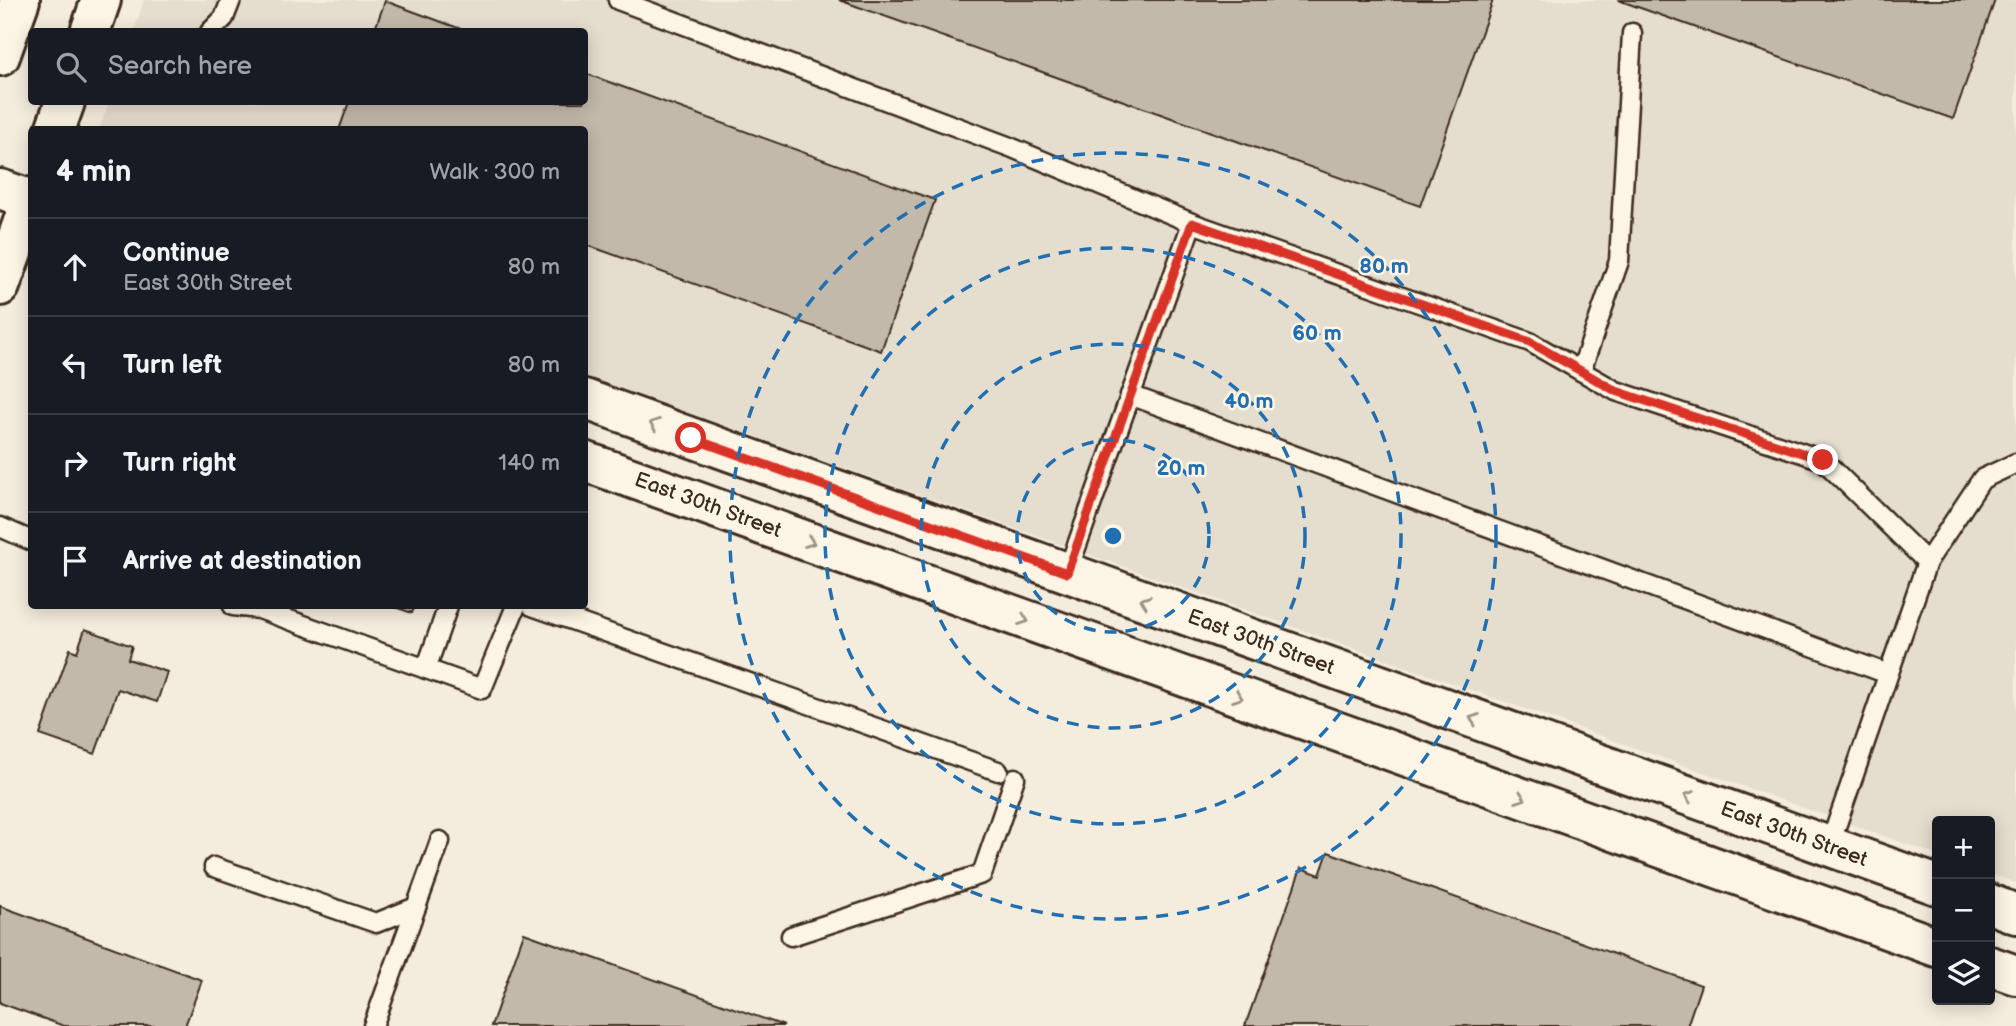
<!DOCTYPE html>
<html lang="en">
<head>
<meta charset="utf-8">
<style>
  body { margin:0; font-family:"Balsamiq Sans",sans-serif; background:#242831; color:#f1f3f6 }
  .controls { position:absolute; right:21px; bottom:21px; display:grid; overflow:hidden; border-radius:7px; box-shadow:0 4px 18px #0003 }
  .controls button { width:63px; height:63px; display:grid; place-items:center; padding:0; border:0; border-bottom:2px solid #363941; background:#171b24; color:#f1f3f6; font:35px sans-serif }
  .stop { position:absolute; width:21px; height:21px; margin:-16px; border:5px solid #d93025; border-radius:50%; background:#fff }
  .stop.end { background:#d93025; border-color:#fff; box-shadow:0 2px 7px #0008 }
  .list { margin:0; padding:0; list-style:none }
  h2 { display:flex; justify-content:space-between; align-items:center; height:91px; margin:0; padding:0 28px; font-size:30px }
  h2 small { font-size:23px; font-weight:400; color:#9ea1a6 }
  .list li { display:grid; grid-template-columns:46px 1fr auto; gap:21px; align-items:center; box-sizing:border-box; height:98px; padding:0 28px; border-top:2px solid #363941 }
  .list b { display:block; font-size:26px; white-space:nowrap }
  .list p { margin:0; font-size:23px; white-space:nowrap; color:#9ea1a6 }
  .list em { font-size:23px; font-style:normal; color:#9ea1a6 }
  .icon { flex:none; width:38px; height:38px; fill:none; stroke:currentColor; stroke-width:2; stroke-linecap:round; stroke-linejoin:round }
  .map { position:relative; flex:none; width:2016px; height:1026px; overflow:hidden }
  .search { position:absolute; background:#171b24; box-shadow:0 4px 18px #0003; left:28px; top:28px; width:560px; height:77px; display:flex; align-items:center; gap:18px; box-sizing:border-box; padding:0 24px; border-radius:7px; color:#9ea1a6; font-size:26px }
  .panel { position:absolute; background:#171b24; box-shadow:0 4px 18px #0003; left:28px; top:126px; width:560px; height:483px; border-radius:7px }
  .map>svg:first-child { display:block }
  .built { fill:#e5ddce }
  .building { fill:#c3b9aa; stroke:#3b2a1e; stroke-width:2 }
  .lines { fill:none; stroke-linecap:round; stroke-linejoin:round }
  .lane-casing { stroke:#3b2a1e; stroke-width:23 }
  .secondary-casing { stroke:#3b2a1e; stroke-width:44 }
  .primary-casing { stroke:#3b2a1e; stroke-width:44 }
  .lane { stroke:#fcf5e5; stroke-width:18 }
  .secondary { stroke:#fcf5e5; stroke-width:38 }
  .primary { stroke:#fcf5e5; stroke-width:38 }
  .oneway { stroke:#9c9082 }
  .route { stroke:#d93025; stroke-width:9 }
  .ring { fill:none; stroke:#1f6fb2; stroke-width:3.5; stroke-dasharray:12 9 }
  .labels { text-anchor:middle; dominant-baseline:central; stroke-width:5; stroke-linejoin:round; paint-order:stroke }
  .street-label { font-size:21px; fill:#3b2a1e; stroke:#fcf5e5 }
  .centre { fill:#1f6fb2; stroke:#fcf5e5; stroke-width:3.5 }
  .ring-label { font-size:21px; text-anchor:middle; font-weight:bold; fill:#1f6fb2; stroke:#fcf5e5; stroke-width:5; stroke-linejoin:round; paint-order:stroke }
</style>
</head>
<body>
<div class="map">
<svg width="2016" height="1026" viewBox="0 0 2016 1026">
  <rect width="100%" height="100%" fill="#f4eddd"/>
  <filter id="ink" filterUnits="userSpaceOnUse"><feTurbulence type="fractalNoise" baseFrequency=".0143" numOctaves="2"/><feDisplacementMap in="SourceGraphic" scale="14" xChannelSelector="R" yChannelSelector="G"/><feConvolveMatrix kernelMatrix="1 2 1 2 8 2 1 2 1" color-interpolation-filters="sRGB"/></filter>
  <g filter="url(#ink)">
    <path class="built" d="M144,0H2016V883L1990,874V821H1937V855L585,376L584,130H99L109,102H584V32L134,31Z"/>
    <g class="building">
      <path d="M839,0H1493L1420,206Z"/>
      <path d="M1618,0H1995L1953,119Z"/>
      <path d="M385,1L469,32H374Z"/>
      <path d="M584,73L935,200L881,351L584,244V130H339L349,102H584Z"/>
      <path d="M392,606H415L412,613Z"/>
      <path d="M85,629L132,646L128,659L167,672L157,702L118,689L95,754L40,735L70,649L77,652Z"/>
      <path d="M1328,852L1701,985L1687,1026H1245L1301,868L1320,875Z"/>
      <path d="M0,906L202,980L185,1026H64L0,1003Z"/>
      <path d="M524,933L784,1026H491Z"/>
    </g>
    <g class="lines">
      <g class="lane-casing">
        <g id="lane">
          <path d="M618,0L1010,147L1192,223L1530,342L1616,391L1823,460L1927,562"/>
          <path d="M210,32L224,18L231,0"/>
          <path d="M1581,371L1619,261L1632,33"/>
          <path d="M1130,395L1888,674"/>
          <path d="M0,527L32,541"/>
          <path d="M1067,573L1192,223"/>
          <path d="M233,606L259,609L482,689L516,606"/>
          <path d="M532,606L998,771"/>
          <path d="M426,669L448,606"/>
          <path d="M1829,847L1927,562L1982,479L2016,463"/>
          <path d="M214,867L376,923L416,907"/>
          <path d="M791,936L982,874L1015,778"/>
          <path d="M373,1026L440,841"/>
        </g>
      </g>
      <g class="secondary-casing">
        <g id="secondary">
          <path d="M0,189L32,200"/>
          <path d="M584,399L1937,885"/>
          <path d="M584,461L1937,947"/>
          <path d="M1990,904L2016,914"/>
          <path d="M1990,966L2016,975"/>
        </g>
      </g>
      <g class="primary-casing">
        <g id="primary">
          <path d="M90,32L101,0"/>
          <path d="M0,56L20,0"/>
          <path d="M55,130L65,102"/>
          <path d="M0,286L32,197"/>
        </g>
      </g>
      <use href="#lane" class="lane"/>
      <use href="#secondary" class="secondary"/>
      <use href="#primary" class="primary"/>
    </g>
    <defs><path id="oneway-chevron" d="M-2-3.5L2.5 0L-2 3.5" fill="none" stroke-width="1.6" stroke-linecap="round" stroke-linejoin="round" transform="scale(1.75)"/></defs>
    <g class="oneway">
      <use href="#oneway-chevron" transform="translate(654 424) rotate(-160)"/>
      <use href="#oneway-chevron" transform="translate(810 542) rotate(20)"/>
      <use href="#oneway-chevron" transform="translate(1145 601) rotate(-160)"/>
      <use href="#oneway-chevron" transform="translate(1024 620) rotate(20)"/>
      <use href="#oneway-chevron" transform="translate(1238 697) rotate(20)"/>
      <use href="#oneway-chevron" transform="translate(1474 719) rotate(-160)"/>
      <use href="#oneway-chevron" transform="translate(1689 796) rotate(-160)"/>
      <use href="#oneway-chevron" transform="translate(1521 798) rotate(20)"/>
    </g>
  </g>
  <g class="lines" filter="url(#ink)">
    <path class="route" d="M691,438L1067,573L1192,223L1530,342L1616,391L1823,460"/>
  </g>
  <g class="ring">
    <circle cx="1113" cy="536" r="96"/>
    <circle cx="1113" cy="536" r="192"/>
    <circle cx="1113" cy="536" r="288"/>
    <circle cx="1113" cy="536" r="383"/>
  </g>
  <g class="labels">
    <g class="street-label">
      <text transform="translate(708 505) rotate(20)">East 30th Street</text>
      <text transform="translate(1261 642) rotate(20)">East 30th Street</text>
      <text transform="translate(1794 834) rotate(20)">East 30th Street</text>
    </g>
  </g>
  <circle cx="1113" cy="536" r="10" class="centre"/>
  <g class="ring-label">
    <text x="1384" y="273">80 m</text>
    <text x="1317" y="340">60 m</text>
    <text x="1249" y="408">40 m</text>
    <text x="1181" y="475">20 m</text>
  </g>
</svg>
<div class="controls">
<button>+</button>
<button>−</button>
<button><svg class="icon" aria-label="layers" viewBox="0 0 24 24"><path d="M12 4l9 5-9 5-9-5zM3 14l9 5 9-5"/></svg></button>
</div>
<div class="stop" style="left:691px;top:438px"></div>
<div class="stop end" style="left:1823px;top:460px"></div>
<div class="search"><svg class="icon" aria-label="search" viewBox="0 0 24 24"><circle cx="10" cy="10" r="6"/><path d="M15 15l6 6"/></svg>Search here</div>
<section class="panel">
<h2>4 min<small>Walk · 300 m</small></h2>
<ul class="list">
<li><svg class="icon" aria-label="ahead" viewBox="0 0 24 24"><path d="M12 20V5M6 11l6-6 6 6"/></svg><div><b>Continue</b><p>East 30th Street</p></div><em>80 m</em></li>
<li><svg class="icon" aria-label="left" viewBox="0 0 24 24"><path d="M17 20v-9H6M10 6l-5 5 5 5"/></svg><div><b>Turn left</b></div><em>80 m</em></li>
<li><svg class="icon" aria-label="right" viewBox="0 0 24 24"><path d="M7 20v-9h11M14 6l5 5-5 5"/></svg><div><b>Turn right</b></div><em>140 m</em></li>
<li><svg class="icon" aria-label="arrive" viewBox="0 0 24 24"><path d="M6 21V4h12l-3 4 3 4H6"/></svg><div><b>Arrive at destination</b></div></li>
</ul>
</section>
</div>
</body>
</html>
